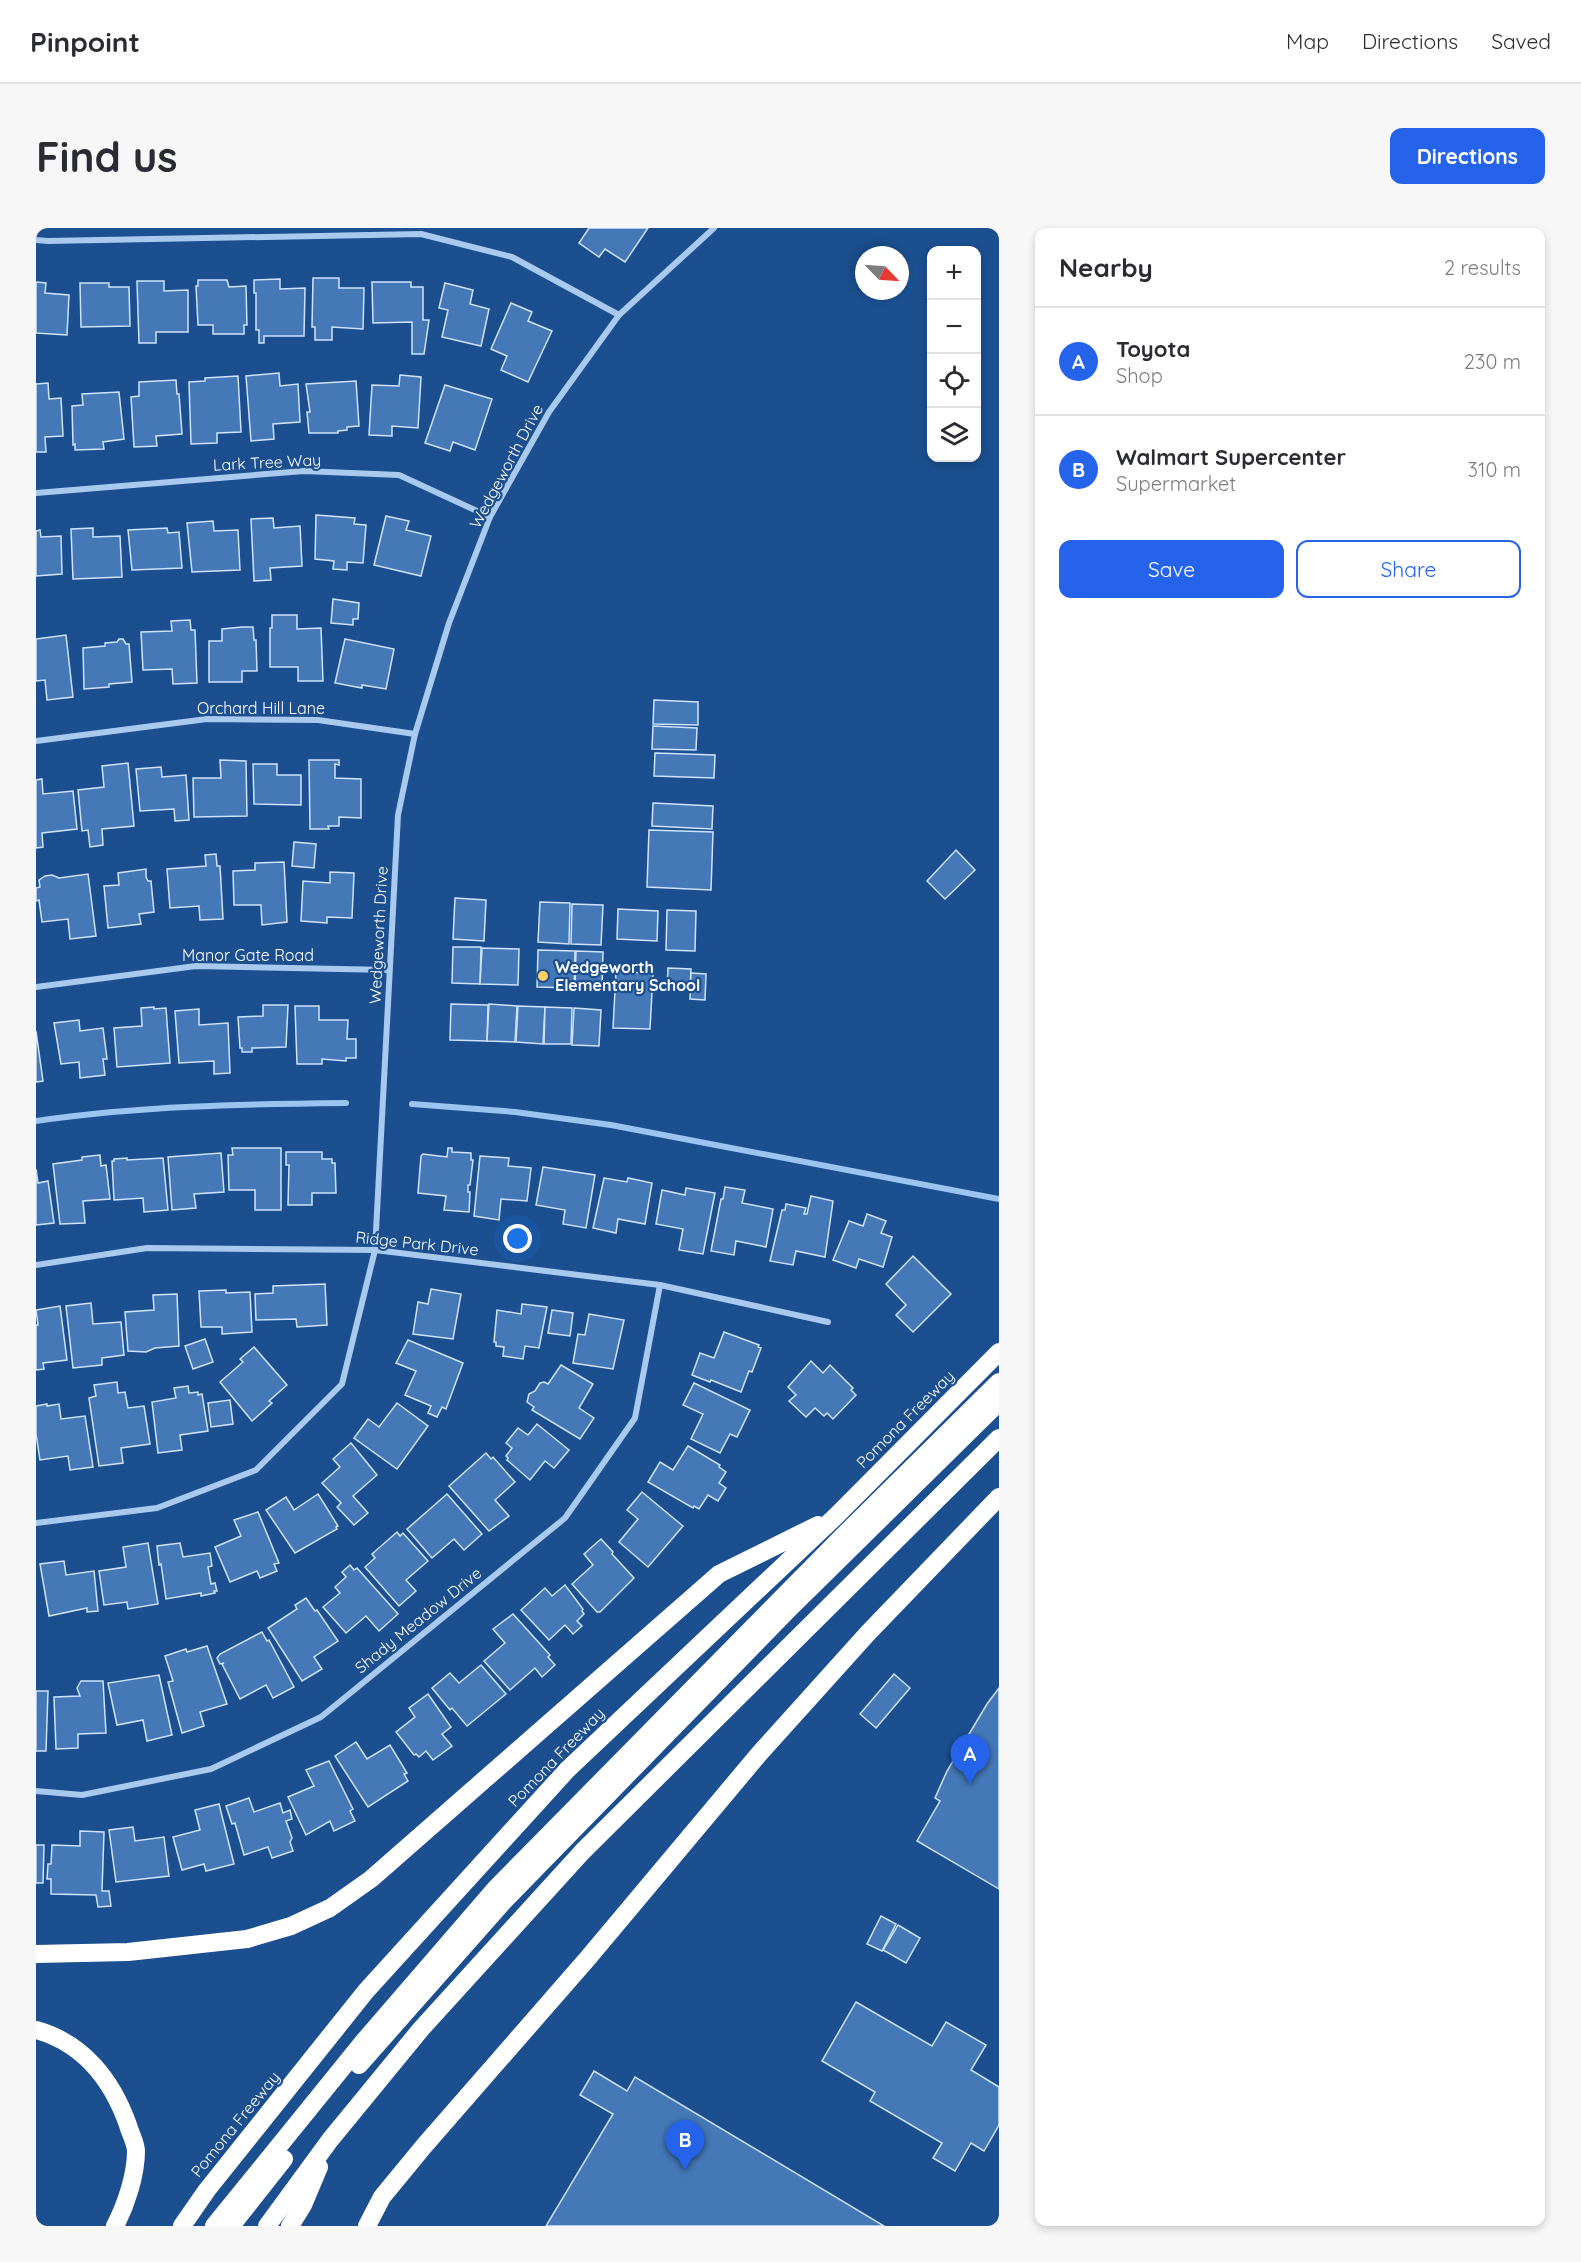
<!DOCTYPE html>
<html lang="en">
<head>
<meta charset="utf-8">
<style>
  body { margin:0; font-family:Quicksand,sans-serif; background:#f7f7f7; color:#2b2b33 }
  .controls { position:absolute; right:18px; top:18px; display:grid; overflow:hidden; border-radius:12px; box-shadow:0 3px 9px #0003 }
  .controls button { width:54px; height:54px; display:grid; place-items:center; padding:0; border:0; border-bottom:2px solid #e1e1e2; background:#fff; color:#2b2b33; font:30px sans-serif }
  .compass { position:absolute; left:819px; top:18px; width:54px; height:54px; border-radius:50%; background:#fff; box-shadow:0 3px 9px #0003; rotate:115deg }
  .you { position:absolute; left:482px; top:1011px; width:21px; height:21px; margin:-15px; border:4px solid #fff; border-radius:50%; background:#1a73e8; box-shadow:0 0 0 9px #1a73e833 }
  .badge { display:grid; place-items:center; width:39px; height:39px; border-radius:50%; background:#2563eb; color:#fff; font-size:20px; font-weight:700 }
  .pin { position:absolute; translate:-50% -50px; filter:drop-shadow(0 2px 3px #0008) }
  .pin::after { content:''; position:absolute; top:32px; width:21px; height:18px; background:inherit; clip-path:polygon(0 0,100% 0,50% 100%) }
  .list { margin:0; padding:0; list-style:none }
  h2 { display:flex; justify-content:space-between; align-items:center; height:78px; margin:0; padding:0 24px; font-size:26px }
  h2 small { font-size:20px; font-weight:400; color:#7c7c81 }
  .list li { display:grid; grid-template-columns:39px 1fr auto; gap:18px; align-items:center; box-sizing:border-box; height:108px; padding:0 24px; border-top:2px solid #e1e1e2 }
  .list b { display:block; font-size:22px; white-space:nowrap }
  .list p { margin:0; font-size:20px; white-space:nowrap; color:#7c7c81 }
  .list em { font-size:20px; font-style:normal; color:#7c7c81 }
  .actions { display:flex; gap:12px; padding:18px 24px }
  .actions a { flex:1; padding:14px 0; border:2px solid #2563eb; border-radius:12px; text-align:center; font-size:21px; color:#2563eb }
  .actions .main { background:#2563eb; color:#fff }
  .icon { flex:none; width:33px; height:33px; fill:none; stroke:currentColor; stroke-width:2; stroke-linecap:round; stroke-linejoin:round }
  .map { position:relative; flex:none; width:963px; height:1998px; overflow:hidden; border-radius:12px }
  header { display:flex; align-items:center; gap:36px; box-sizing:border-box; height:84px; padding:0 30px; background:#fff; border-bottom:2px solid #e1e1e2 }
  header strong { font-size:28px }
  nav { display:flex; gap:33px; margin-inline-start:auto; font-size:21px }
  .intro { display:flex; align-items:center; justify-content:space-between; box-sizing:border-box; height:144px; padding:0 36px }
  h1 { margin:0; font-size:42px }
  .button { padding:15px 27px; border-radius:12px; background:#2563eb; color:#fff; font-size:21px; font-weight:700 }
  main { display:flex; gap:36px; padding:0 36px }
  aside { flex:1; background:#fff; border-radius:12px; box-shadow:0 3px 9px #0003 }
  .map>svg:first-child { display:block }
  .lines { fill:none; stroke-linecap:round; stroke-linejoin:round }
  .stream { stroke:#9cc4f0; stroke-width:6 }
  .building { fill:#4478b7; stroke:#cfe3fa; stroke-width:1.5 }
  .minor { stroke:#a9c9ee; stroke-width:6 }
  .motorway { stroke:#fff; stroke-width:18 }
  .poi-dot { fill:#ffd166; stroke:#1b4f8f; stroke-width:2 }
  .labels { text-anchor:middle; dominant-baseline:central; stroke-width:4.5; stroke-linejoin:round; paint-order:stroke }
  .street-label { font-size:16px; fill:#fff; stroke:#1b4f8f }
  .poi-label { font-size:16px; font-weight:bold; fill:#fff; stroke:#1b4f8f; text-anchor:start }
</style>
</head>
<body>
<header>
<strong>Pinpoint</strong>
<nav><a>Map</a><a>Directions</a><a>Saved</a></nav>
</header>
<div class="intro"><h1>Find us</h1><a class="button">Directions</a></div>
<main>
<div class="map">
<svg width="963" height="1998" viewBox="0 0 963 1998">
  <rect width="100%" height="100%" fill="#1b4f8f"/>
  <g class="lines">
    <g class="stream">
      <path d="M376,876L479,884L575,897L963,971"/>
      <path d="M0,893C103,878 206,876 310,875"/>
    </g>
  </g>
  <g class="building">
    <path d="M553,0H612L589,34L569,21L563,29L543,15Z"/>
    <path d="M277,50H303V60H328L327,101L296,99V112H279V99H276Z"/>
    <path d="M244,51V61L269,60L268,108H228V115H223V102H220V65H218V52Z"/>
    <path d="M162,52H191L193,59L210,58L211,97H208V106H177V97H162L160,58H162Z"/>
    <path d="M101,53H128V63L152,62V104H120V115H103Z"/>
    <path d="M0,54L10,55L9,65L33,67L31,107L0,105Z"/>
    <path d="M336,54H375V59H387V92H393L388,126H376V94L337,95Z"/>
    <path d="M44,55H73V59H93L94,98L45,99Z"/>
    <path d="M409,55L437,62L434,76L453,81L445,118L406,109L412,82L403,80Z"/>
    <path d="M475,75L496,84L492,93L516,103L492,154L465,142L471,128L455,121Z"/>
    <path d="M243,145L244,158L262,156L264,194L237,196L238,211L215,213L210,148Z"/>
    <path d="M364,147L385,149L382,200L356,198V208L333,207L336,157L363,158Z"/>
    <path d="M202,148L205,204L181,205V215L155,216L153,154L169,153V150Z"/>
    <path d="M140,152L141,166H143L146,206L120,208L121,218L98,219L95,169L103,168V154Z"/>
    <path d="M320,153L323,198L311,199V202L302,203V205H273L271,184H274L270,156Z"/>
    <path d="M12,155L13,171L25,170L27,208L9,209L10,224H0V156Z"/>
    <path d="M409,157L456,171L439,222L417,214L414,223L389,215Z"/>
    <path d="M83,164L88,211L67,214L68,221L39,222V216L37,217L36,178L47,177L46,166Z"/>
    <path d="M280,287L319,290L318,296L330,297L327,335L311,334V342L297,341L298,333L279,331Z"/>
    <path d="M350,288L373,293L370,302L395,308L385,348L338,337Z"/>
    <path d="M237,290L238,300L264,298L266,338L234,340L235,352L218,353L215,291Z"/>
    <path d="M177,293L178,303L202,302L204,342L156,344L151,295Z"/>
    <path d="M57,300V309L84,308L86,349L37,351L35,301Z"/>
    <path d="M131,300L132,305L143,304L146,340L96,342L92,302Z"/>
    <path d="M4,302L5,309L25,308L26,346L0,348V303Z"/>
    <path d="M297,371L323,375L322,391H317V397L295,395Z"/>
    <path d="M236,387H261V401L285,400L287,453H262V439H234V400H236Z"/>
    <path d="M154,392L155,402H159L161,455L137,456L136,441L107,442L105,404L136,403L135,393Z"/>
    <path d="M206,399H217L218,412H220L221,443H206V454H173V413H186V401Z"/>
    <path d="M30,407L37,469L11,472L9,452L0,453V411Z"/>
    <path d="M83,411H87L90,416H93L96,454L73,456V459L48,461L47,420L69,418V415L81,414Z"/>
    <path d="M309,411L358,421L350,461L326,457V460L299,455Z"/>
    <path d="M618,472L662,474V497L617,496Z"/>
    <path d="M617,498L661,500L660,522L616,521Z"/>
    <path d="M619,525L679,527L678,550L618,548Z"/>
    <path d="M184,532L210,533L211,588L158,589L157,550H185Z"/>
    <path d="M273,532H303V537L299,536V550L325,551V590L303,589V598H292L293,601H274Z"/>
    <path d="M92,535L98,598L66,601L67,617L54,619L52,602L46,603L42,562L68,559L66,538Z"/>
    <path d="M217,536H241V547H265V577L218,576Z"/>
    <path d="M125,539L126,549L150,547L153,592L139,593L138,581L104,583L100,541Z"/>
    <path d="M6,551L7,566L37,563L41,601L6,605L7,619L0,620V552Z"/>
    <path d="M617,575L677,578L676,601L616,598Z"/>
    <path d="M613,602L677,604L675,662L611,659Z"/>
    <path d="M258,614L280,616L278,640L256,638Z"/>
    <path d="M920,622L939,642L909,671L891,653Z"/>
    <path d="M180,626L181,638H184L187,691L164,692L163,678L134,680L131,641L170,638L169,627Z"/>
    <path d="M248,634L251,694L226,697L225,677H198L197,643L219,642V635Z"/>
    <path d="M110,641V649L112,653H115L118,684L103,686L105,696L72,700L68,658L83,657L82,645Z"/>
    <path d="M294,644L318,645L316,690L291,689V695L265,693L267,653L294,655Z"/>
    <path d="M52,646L60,708L34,711L32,691L6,694L3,672L0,673V660L4,659L3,652L9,648L16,647L23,650Z"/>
    <path d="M419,670L450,672L448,713L417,711Z"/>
    <path d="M504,674L534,675L533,716L502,714Z"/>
    <path d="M536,676L567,677L565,717L535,716Z"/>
    <path d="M582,681L622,683L621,713L581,711Z"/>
    <path d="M631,682L660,683L659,723L630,722Z"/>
    <path d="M417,719H445L444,756L416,755Z"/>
    <path d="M446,720L483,721L482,757L444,756Z"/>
    <path d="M502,722L539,723L538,760L501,759Z"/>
    <path d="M540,723L567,724L566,761L539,760Z"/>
    <path d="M632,740L655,741L654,762L631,761Z"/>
    <path d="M580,744L617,745L614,801L577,800Z"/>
    <path d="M655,745L670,746L669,772L654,771Z"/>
    <path d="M415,776L452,777L451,813L414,812Z"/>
    <path d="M453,776L481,778L479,814L451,813Z"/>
    <path d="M227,777H252L250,819L216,820V824H206V820H204L202,789L227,788Z"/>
    <path d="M259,778H283V792H312L311,811H320V830H310V833L286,831V836H261Z"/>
    <path d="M482,778L509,779L507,816L480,814Z"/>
    <path d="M118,779V781L130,780L134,835L81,839L78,800L106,798L105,780Z"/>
    <path d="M509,779L536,780L535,816H508Z"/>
    <path d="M538,780L565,782L563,818L536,817Z"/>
    <path d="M163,781V797L192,795L194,845L178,846V833L143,835L139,783Z"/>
    <path d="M43,792L44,803L67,800L71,831H67L69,847L44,850L43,834L25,836L18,795Z"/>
    <path d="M0,803L7,853L0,854Z"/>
    <path d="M196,920H245V982H219V962H193L192,927H197Z"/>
    <path d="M412,920H416V924L435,925V932H437L434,957H432V964H434L433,984L408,982L410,968L382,965L385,928L387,926L411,929Z"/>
    <path d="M250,924H286V931H296V935H299L300,965H276V977H252L253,937H250Z"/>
    <path d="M185,925L188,964L158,966L160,980L136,982L132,929Z"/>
    <path d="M64,927L65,938L70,937L74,971L47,973L49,995L24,996L17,936L46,932V929Z"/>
    <path d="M444,928L473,930L472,938L495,940L491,973L465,971L463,992L438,988Z"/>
    <path d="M91,930V932L127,930L132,982L108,984L107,970L78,972L76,933H78V931Z"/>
    <path d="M507,939L559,947L550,1000L527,996L529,982L500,977Z"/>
    <path d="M0,941L2,955L12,953L18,995L0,997Z"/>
    <path d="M568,950L591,954L592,950L616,955L609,996L582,991L580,1005L557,1000Z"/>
    <path d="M689,959L709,962L706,975L737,981L730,1019L700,1013L698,1027L675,1023L685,971H687Z"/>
    <path d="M650,960L679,965L667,1026L643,1022L647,1001L620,996L626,962L649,967Z"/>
    <path d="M775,968L797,973L789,1029L760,1023L757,1037L734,1033L746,982H749L750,976L770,980L768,986H771Z"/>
    <path d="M831,986L850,993L845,1005L856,1009L847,1039L823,1031L820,1040L797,1032L813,993L827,998Z"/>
    <path d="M877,1028L915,1066L877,1104L860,1087L870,1077L850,1056Z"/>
    <path d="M289,1056L291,1097L261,1099L260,1091L220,1092L219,1066L237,1065V1058Z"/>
    <path d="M395,1061L425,1066L417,1111L377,1106L382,1074L392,1076Z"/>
    <path d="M190,1062V1065L214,1064L216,1104L186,1106V1099H165L163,1063Z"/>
    <path d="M141,1066L143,1118L119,1120L110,1124L92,1123L89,1084L118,1082L117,1067Z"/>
    <path d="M55,1075L57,1096L85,1094L88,1127L66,1130V1137L37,1140L30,1078Z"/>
    <path d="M486,1076L511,1079L503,1120L489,1118L487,1131L467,1128L468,1119L460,1118V1114H458L461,1082L485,1086Z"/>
    <path d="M24,1078L31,1132L7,1135L8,1141L0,1142V1097H2L0,1082Z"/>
    <path d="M516,1082L537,1085L534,1108L512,1105Z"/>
    <path d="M553,1086L588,1092L577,1141L537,1135L542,1106L549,1107Z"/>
    <path d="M688,1104L723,1117L722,1119L725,1120L716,1144L713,1143L705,1164L675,1152L674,1154L656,1147L664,1125L678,1130Z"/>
    <path d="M169,1111L177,1134L157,1141L149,1118Z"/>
    <path d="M372,1112L427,1135L410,1181L406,1179L401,1189L392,1185L395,1178L369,1167L380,1143L360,1135Z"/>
    <path d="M218,1119L251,1157L233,1173L236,1175L216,1193L184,1154L207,1134L204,1131Z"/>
    <path d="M775,1133L787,1145L794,1137L817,1160L815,1162L820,1167L797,1191L791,1185L788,1188L779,1180L770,1189L753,1173L760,1167L752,1159Z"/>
    <path d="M525,1137L557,1156L543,1180L558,1190L544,1211L496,1182L498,1179L491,1174L493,1166L499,1163L504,1155L508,1154L512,1156Z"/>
    <path d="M81,1154L82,1165L89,1164L92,1180L108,1178L114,1216L85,1220L87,1235L63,1238L53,1170L60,1168L58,1157Z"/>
    <path d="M658,1155L714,1182L701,1209L694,1206L684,1225L655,1211L667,1186L647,1177Z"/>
    <path d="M152,1158L153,1165L162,1164V1167L166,1166L172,1203L144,1207L146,1222L122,1225L116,1174L140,1170L138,1160Z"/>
    <path d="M194,1172L197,1196L175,1199L172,1175Z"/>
    <path d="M361,1175L392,1198L361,1241L318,1210L332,1191L343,1199Z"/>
    <path d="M11,1176V1178L23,1176L25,1191L49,1188L57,1239L34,1242L32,1228L4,1232L0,1206V1178Z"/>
    <path d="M501,1196L533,1222L518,1240L509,1233L494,1252L471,1232L472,1230L470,1228L476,1220L470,1215L482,1200L492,1207Z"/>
    <path d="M315,1215L341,1247L317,1268L332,1285L318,1297L301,1279L305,1275L286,1255L304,1239L297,1231Z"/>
    <path d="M652,1218L684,1237L683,1239L690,1244L683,1255L690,1260L682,1273L672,1267L663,1281L658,1278L657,1280L612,1254L624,1234L637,1242Z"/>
    <path d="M450,1225L455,1231L457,1229L479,1254L459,1272L473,1288L453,1303L413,1258Z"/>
    <path d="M606,1264L647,1298L612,1339L583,1314L602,1291L591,1282Z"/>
    <path d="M282,1266L302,1298L300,1299L301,1301L259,1325L230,1282L250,1269L258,1282Z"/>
    <path d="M411,1266L446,1306L428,1322L418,1311L396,1330L371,1301Z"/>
    <path d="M222,1284L243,1335L238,1336L241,1343L224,1350L221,1343L194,1354L179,1319L205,1308L198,1292Z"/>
    <path d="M361,1304L364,1308L367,1305L392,1333L370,1352L380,1363L363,1378L329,1339L339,1330L336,1326Z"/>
    <path d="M565,1311L577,1324L576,1326L598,1350L564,1384H561L536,1356L557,1337L548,1326Z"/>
    <path d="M112,1315L122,1376L92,1381L91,1374L68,1377L63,1343L90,1339L87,1319Z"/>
    <path d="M144,1315L147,1329L174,1325L176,1338L172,1339L175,1356L179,1355L181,1363H178L179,1365L165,1368V1365L130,1371L125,1336L123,1337L121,1318Z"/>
    <path d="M28,1333L30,1347L58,1343L62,1383L51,1384V1380L13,1388L4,1336Z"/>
    <path d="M314,1337L318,1342L321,1340L362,1386L343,1403L330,1388L310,1405L287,1379L304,1365L299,1359L310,1349L306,1344Z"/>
    <path d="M529,1357L547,1381L546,1383L548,1386L541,1393L546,1398L537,1406L529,1397L513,1412L485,1382L509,1360L516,1368Z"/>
    <path d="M270,1370L279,1383L281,1382L302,1413L278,1429L286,1441L266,1453L232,1400L261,1381L259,1377Z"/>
    <path d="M477,1386L514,1427L512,1429L519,1437L506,1449L499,1440L474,1462L448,1433L469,1415L457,1401Z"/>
    <path d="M226,1404L231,1413L233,1412L258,1459L237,1470L230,1457L204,1471L186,1436L188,1435L184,1436L181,1430L184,1426Z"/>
    <path d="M171,1418L191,1476L164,1484L168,1498L146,1505L132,1454L137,1453L129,1428L150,1421L151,1424Z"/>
    <path d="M445,1437L470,1466L431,1498L416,1480L414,1482L396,1460L414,1445L423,1455Z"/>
    <path d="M858,1446L874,1460L840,1500L824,1486Z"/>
    <path d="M123,1447L136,1507L111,1513L107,1492L81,1497L72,1455Z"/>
    <path d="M45,1453H67L70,1505L42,1506V1520L20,1521L18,1469L44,1468L41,1460Z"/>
    <path d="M963,1460V1661L881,1613L904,1573L899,1570L911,1543L951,1476Z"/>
    <path d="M0,1463H12L10,1523H0Z"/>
    <path d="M392,1466L415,1499L406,1506L416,1518L397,1532L390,1523L383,1529L380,1526L378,1527L360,1504L379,1489L373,1480Z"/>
    <path d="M320,1514L331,1531L354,1517L371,1545L368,1546L372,1553L332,1579L299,1528Z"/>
    <path d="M293,1533L317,1581L314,1583L319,1593L298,1603L294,1593L270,1607L252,1569L278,1558L270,1542Z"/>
    <path d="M213,1570L218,1584L244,1575L247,1585L254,1582L256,1591L250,1593L256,1610L254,1614L257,1623L236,1630L232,1619L208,1627L199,1595L196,1596L190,1578Z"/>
    <path d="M183,1576L198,1636L170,1643L168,1636L146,1642L137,1609L164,1602L159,1582Z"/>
    <path d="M97,1599L99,1613L128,1609L133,1648L80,1654L73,1602Z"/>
    <path d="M44,1603L68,1604L66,1663H73L75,1678L62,1679L60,1667L15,1666V1651H11L12,1636H15L16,1617L44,1618Z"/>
    <path d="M0,1617H8L7,1655H0Z"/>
    <path d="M845,1688L860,1696L846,1723L831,1716Z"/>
    <path d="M862,1697L884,1710L870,1735L847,1722Z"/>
    <path d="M820,1774L896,1818L910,1794L950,1817L935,1842L963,1859V1897L948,1923L935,1915L919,1943L897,1930L906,1915L834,1873L839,1864L786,1833Z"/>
    <path d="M558,1843L591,1863L599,1849L848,1998H510L577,1886L544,1867Z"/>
  </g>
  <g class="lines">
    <g class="minor">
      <path d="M0,12L12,13L385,6L476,29L583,87"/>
      <path d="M0,265L268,243L363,247L454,289"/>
      <path d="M0,513L171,491L282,492L379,506"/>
      <path d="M0,759L160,738L353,742"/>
      <path d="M0,1037L111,1020L339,1022L624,1057L792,1094"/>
      <path d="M0,1295L121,1280L220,1242L306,1156L339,1022L362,587L379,506L413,395L454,289L513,184L583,87L678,0"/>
      <path d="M0,1563L46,1567L175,1541L285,1489L529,1290L599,1190L624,1057"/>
    </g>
    <g class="motorway">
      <path d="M0,1726L92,1724L211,1711L255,1698L294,1680L335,1651L683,1346L782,1297"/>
      <path d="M0,1802C47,1815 76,1852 92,1897C94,1905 100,1915 100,1923C100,1947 90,1977 79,1998"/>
      <path d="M323,1837L467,1674L752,1382L963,1174"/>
      <path d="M146,1998L171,1962L330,1763L531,1542L800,1288L963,1124"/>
      <path d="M178,1998L328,1813L461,1659L806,1309L963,1154"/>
      <path d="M195,1998L248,1931"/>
      <path d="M231,1998L294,1912L385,1801L547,1623L963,1210"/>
      <path d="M254,1998L267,1977L283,1939"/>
      <path d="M331,1998L346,1969L388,1918L552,1730L723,1526L832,1405L963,1269"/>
    </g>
  </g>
  <circle class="poi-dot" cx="507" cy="748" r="6"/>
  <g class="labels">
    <g class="street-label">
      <text transform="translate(231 234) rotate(-3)">Lark Tree Way</text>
      <text transform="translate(470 238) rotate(-62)">Wedgeworth Drive</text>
      <text x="225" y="480">Orchard Hill Lane</text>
      <text transform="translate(342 707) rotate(-87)">Wedgeworth Drive</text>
      <text x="212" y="727">Manor Gate Road</text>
      <text transform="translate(381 1015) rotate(6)">Ridge Park Drive</text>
      <text transform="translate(869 1191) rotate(-45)">Pomona Freeway</text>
      <text transform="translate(382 1392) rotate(-39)">Shady Meadow Drive</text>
      <text transform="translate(520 1529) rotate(-46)">Pomona Freeway</text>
      <text transform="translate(199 1896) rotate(-51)">Pomona Freeway</text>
    </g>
    <g class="poi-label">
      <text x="519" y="739">Wedgeworth<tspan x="519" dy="18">Elementary School</tspan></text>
    </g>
  </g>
</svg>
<div class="controls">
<button>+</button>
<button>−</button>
<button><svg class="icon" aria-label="locate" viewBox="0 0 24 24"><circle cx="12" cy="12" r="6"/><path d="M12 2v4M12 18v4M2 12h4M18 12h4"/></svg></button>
<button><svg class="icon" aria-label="layers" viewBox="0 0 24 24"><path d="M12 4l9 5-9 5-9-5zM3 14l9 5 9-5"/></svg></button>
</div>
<svg class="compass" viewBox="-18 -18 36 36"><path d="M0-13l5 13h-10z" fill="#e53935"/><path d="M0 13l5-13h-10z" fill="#7c7c81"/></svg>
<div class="you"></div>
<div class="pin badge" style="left:934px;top:1556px">A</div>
<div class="pin badge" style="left:649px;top:1942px">B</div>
</div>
<aside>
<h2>Nearby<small>2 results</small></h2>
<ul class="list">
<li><span class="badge">A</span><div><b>Toyota</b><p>Shop</p></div><em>230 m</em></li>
<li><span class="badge">B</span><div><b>Walmart Supercenter</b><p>Supermarket</p></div><em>310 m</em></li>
</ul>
<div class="actions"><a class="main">Save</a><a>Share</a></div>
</aside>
</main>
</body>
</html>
